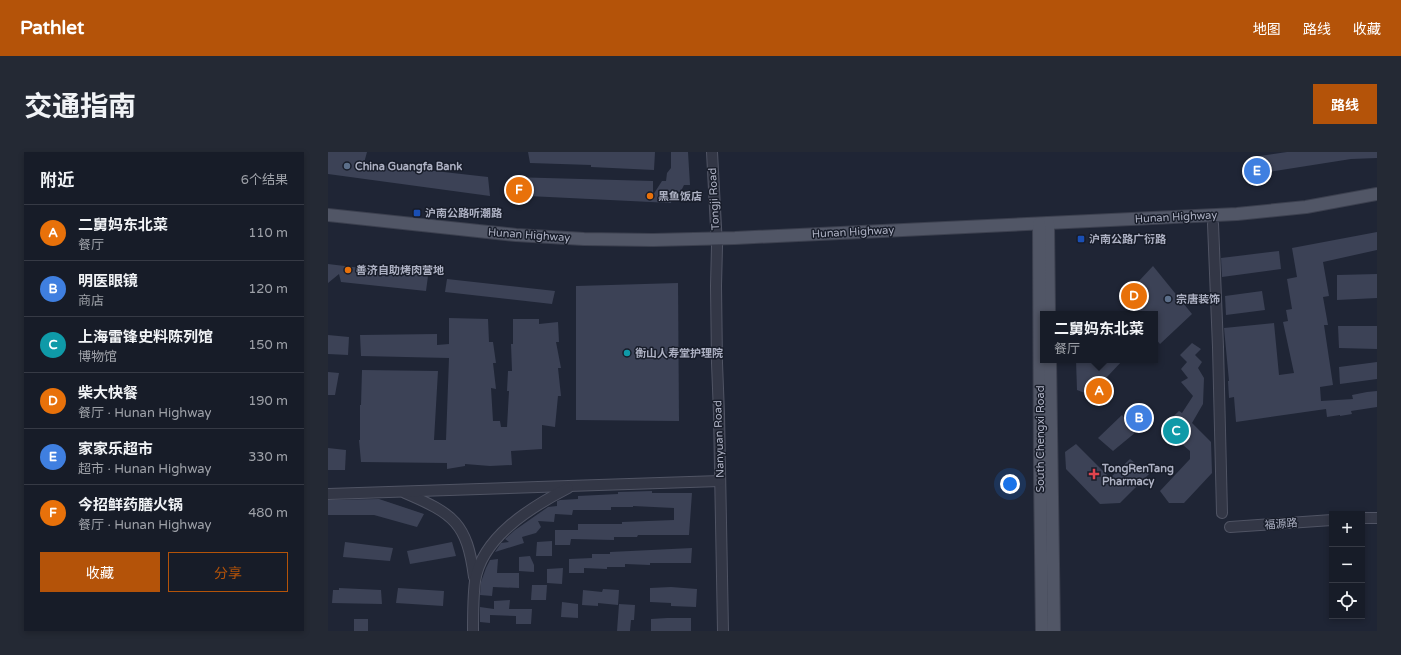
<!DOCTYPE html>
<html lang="zh">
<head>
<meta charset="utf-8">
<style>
  body { margin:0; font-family:"Varela Round","Noto Sans SC",sans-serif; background:#242934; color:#f1f3f6 }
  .controls { position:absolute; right:12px; bottom:12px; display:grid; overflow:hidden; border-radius:0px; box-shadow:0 2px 6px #0003 }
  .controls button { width:36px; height:36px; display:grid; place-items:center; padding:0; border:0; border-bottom:1px solid #363a45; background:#171c28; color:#f1f3f6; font:20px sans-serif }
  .you { position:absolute; left:682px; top:332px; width:14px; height:14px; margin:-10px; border:3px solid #fff; border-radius:50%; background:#1a73e8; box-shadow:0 0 0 6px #1a73e833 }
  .badge { display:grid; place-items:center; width:26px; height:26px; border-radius:50%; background:#b45309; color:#fff; font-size:13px; font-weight:700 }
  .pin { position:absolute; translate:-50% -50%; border:2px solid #fff; box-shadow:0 1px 4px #0006 }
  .popup { position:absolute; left:712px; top:159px; width:118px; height:52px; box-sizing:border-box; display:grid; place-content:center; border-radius:0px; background:#171c28; filter:drop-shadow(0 1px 3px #0005); font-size:13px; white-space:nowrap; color:#9ea1a8 }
  .popup b { font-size:15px; color:#f1f3f6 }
  .popup::after { content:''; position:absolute; left:50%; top:100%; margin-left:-8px; border:8px solid transparent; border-top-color:#171c28 }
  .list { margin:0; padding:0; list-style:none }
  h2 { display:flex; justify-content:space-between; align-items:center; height:52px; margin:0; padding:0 16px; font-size:17px }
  h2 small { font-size:13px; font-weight:400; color:#9ea1a8 }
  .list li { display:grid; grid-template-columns:26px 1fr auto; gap:12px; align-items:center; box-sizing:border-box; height:56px; padding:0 16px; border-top:1px solid #363a45 }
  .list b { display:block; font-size:15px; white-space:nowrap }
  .list p { margin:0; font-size:13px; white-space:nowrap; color:#9ea1a8 }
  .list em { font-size:13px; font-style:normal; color:#9ea1a8 }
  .actions { display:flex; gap:8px; padding:12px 16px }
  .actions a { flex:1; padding:9px 0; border:1px solid #b45309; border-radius:0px; text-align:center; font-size:14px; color:#b45309 }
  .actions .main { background:#b45309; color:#fff }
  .icon { flex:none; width:22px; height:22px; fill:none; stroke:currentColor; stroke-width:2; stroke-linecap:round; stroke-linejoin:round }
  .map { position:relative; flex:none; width:1049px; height:479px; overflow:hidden; border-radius:0px }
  header { display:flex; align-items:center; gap:24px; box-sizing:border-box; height:56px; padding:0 20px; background:#b45309; color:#fff }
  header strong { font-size:19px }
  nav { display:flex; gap:22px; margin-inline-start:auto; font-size:14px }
  .intro { display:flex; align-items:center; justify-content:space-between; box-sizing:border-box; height:96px; padding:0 24px }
  h1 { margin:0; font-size:28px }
  .button { padding:10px 18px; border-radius:0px; background:#b45309; color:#fff; font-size:14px; font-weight:700 }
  main { display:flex; gap:24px; padding:0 24px }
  aside { flex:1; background:#171c28; border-radius:0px; box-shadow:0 2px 6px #0003 }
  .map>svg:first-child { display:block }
  .building { fill:#3c4256 }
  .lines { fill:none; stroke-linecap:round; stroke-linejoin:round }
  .minor-casing { stroke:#505464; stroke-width:12 }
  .major-casing { stroke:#3c404f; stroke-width:14 }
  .minor { stroke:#333746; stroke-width:10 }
  .major { stroke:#515666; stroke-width:12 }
  .service-dot { fill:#5c6f8a; stroke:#181d2a; stroke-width:1.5 }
  .food-dot { fill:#e8710a; stroke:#181d2a; stroke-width:1.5 }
  .transit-dot { fill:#1a4fb4; stroke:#181d2a; stroke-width:1.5 }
  .culture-dot { fill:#0f9aa8; stroke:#181d2a; stroke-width:1.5 }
  .health-dot { fill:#e0444e; stroke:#181d2a; stroke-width:1.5 }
  .labels { text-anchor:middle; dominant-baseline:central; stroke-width:3; stroke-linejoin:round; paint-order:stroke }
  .poi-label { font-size:11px; font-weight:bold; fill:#adb1c3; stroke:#181d2a; text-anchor:start }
  .street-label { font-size:11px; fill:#adb1c3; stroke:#181d2a }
</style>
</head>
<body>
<header>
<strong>Pathlet</strong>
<nav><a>地图</a><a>路线</a><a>收藏</a></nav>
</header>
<div class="intro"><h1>交通指南</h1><a class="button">路线</a></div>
<main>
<aside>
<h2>附近<small>6个结果</small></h2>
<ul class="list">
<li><span class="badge" style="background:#e8710a">A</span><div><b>二舅妈东北菜</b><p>餐厅</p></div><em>110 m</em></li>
<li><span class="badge" style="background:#3f7fe0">B</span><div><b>明医眼镜</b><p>商店</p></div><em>120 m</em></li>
<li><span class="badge" style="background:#0f9aa8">C</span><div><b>上海雷锋史料陈列馆</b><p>博物馆</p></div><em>150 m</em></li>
<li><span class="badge" style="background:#e8710a">D</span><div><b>柴大快餐</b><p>餐厅 · Hunan Highway</p></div><em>190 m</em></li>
<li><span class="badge" style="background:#3f7fe0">E</span><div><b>家家乐超市</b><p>超市 · Hunan Highway</p></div><em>330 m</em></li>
<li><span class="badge" style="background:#e8710a">F</span><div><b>今招鲜药膳火锅</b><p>餐厅 · Hunan Highway</p></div><em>480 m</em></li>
</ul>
<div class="actions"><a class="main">收藏</a><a>分享</a></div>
</aside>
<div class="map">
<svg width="1049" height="479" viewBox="0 0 1049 479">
  <rect width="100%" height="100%" fill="#1f2535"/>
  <g class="building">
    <path d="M0,0H39L36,11L160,25L162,44L0,22Z"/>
    <path d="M200,0H327L326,18L263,15V13L202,11Z"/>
    <path d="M343,0H360L362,33H356L353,39L344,44L343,51L180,43L182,25L325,29V43L334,29H338L339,21L343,16Z"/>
    <path d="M959,0H1049V6L1023,7L927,22L925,5Z"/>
    <path d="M1049,80V98L995,110L1001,144L995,145L1000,173H996L1005,233L992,235L993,249L1025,247L1024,243L1039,240L1049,239V255L1023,259L1024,262L1012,264V263L999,265L998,257L908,270L906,245L901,246L900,229H901L896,176L946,171L951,223L966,221L955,170L960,169L958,158L964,157L959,127L969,125L964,96Z"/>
    <path d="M951,99L953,117L894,125L893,106Z"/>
    <path d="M0,112L100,124L98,139L13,130L11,122L0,131Z"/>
    <path d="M825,114L864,162L832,192L827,186V162H808L795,146Z"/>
    <path d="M1049,122V146L1009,148V123Z"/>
    <path d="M119,127L227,139L224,152L117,140Z"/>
    <path d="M350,131L351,269L248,268V134Z"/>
    <path d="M934,139L937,158L898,163L897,144Z"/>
    <path d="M121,166L160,167L161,190H165L168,211H165L168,237L163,236L165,269H172L173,275H179L181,239H179L180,219H184L183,192H185V167H211V172L230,170L231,190H228L233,216H230L233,244H230L227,275L214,273V297L183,299L184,313L162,314L137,312V314L119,317V311L33,310L31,288H32V253H33L34,218L110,219L106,288H118L121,206L33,204L32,183L109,182V193L121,192Z"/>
    <path d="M1010,174H1049V197L1011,196Z"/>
    <path d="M0,183L21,185L20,203L0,202Z"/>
    <path d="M864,191L873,197L867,203L874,210L870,216L876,226L875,252L864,271L883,290L884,321L856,351H841L832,339L862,307V299L834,275L851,259L854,261L865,244L853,230L860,226L853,217L859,210L852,203Z"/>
    <path d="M748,208H795L762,243L749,238Z"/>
    <path d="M1049,210V227L1012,232L1011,215Z"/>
    <path d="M0,220L11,221L7,243H0Z"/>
    <path d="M794,263L808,280L785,299L770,286Z"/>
    <path d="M748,292L782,326L802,307L821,322L792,351L772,352L738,317L737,300Z"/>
    <path d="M0,296L18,298L17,318H0Z"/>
    <path d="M324,339V341H364L361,383H310L309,385H286V388L243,387L242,393H227V378H250V372H294V370L346,368V356L305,354V355H283V358H245L244,363L227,362L226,370L210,369L213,375L208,381L194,385L196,391L167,400L173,391L181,390L177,387L187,378L220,355L229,354V349L232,348L250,347V344L290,342V340Z"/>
    <path d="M51,347L96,362L89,375L46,363H0V348Z"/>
    <path d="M224,389V404H208L209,390Z"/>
    <path d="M17,390L65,396L62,409L15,405Z"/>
    <path d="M124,390L128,404L82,412L79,399Z"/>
    <path d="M364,396L363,411H322V413L297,412V415H279V417L256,416V421H241V407L264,406V402H282V400Z"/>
    <path d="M202,404L206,413V420L191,419V405Z"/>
    <path d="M170,407L169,421H191V436L165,435L164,444L152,443L153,430L158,416L162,408Z"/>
    <path d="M235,416L234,432L219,431V417Z"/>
    <path d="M204,433H219L218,448H203Z"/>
    <path d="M343,435L369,437L368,455L343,454V451L322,450V436Z"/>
    <path d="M11,436L53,438L54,452L4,451L5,438H11Z"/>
    <path d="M70,436L116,439L115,454L68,451Z"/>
    <path d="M275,437L291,438L290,453L270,451V454L254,453L255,438L274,440Z"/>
    <path d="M182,448L181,457H204L203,472H188V464L162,463V471L152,470V455L166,457V449Z"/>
    <path d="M234,450L250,452V466L233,465Z"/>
    <path d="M291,452L307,453L306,468H303L302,479H289Z"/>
    <path d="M339,466H363V479H323V467Z"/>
    <rect x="26" y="467" width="14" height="12"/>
  </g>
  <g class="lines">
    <g class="minor-casing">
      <g id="minor">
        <path d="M384,0L389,94L388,134L389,211L391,262L395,479"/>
        <path d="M885,72L890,195L894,361"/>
        <path d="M77,341C126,362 139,371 146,425"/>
        <path d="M0,342L392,329"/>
        <path d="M1034,366H1049"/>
        <path d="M902,375L1004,368"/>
        <path d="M145,479C145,463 145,445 147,429C154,385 203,355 240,336"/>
      </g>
    </g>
    <g class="major-casing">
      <g id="major">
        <path d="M0,63L188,83L256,87L325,88L407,86L909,62L978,55L1049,42"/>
        <path d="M720,71L721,162"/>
        <path d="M711,72L712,323L714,479"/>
        <path d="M722,208L726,479"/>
      </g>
    </g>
    <use href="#minor" class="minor"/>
    <use href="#major" class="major"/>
  </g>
  <g class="service-dot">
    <circle cx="19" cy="14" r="4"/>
    <circle cx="840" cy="147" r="4"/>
  </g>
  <g class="food-dot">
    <circle cx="322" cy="44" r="4"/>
    <circle cx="20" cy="118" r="4"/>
  </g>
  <g class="transit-dot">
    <rect x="85" y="57" width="8" height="8" rx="2"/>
    <rect x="749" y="83" width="8" height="8" rx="2"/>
  </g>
  <circle class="culture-dot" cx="299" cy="201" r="4"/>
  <path class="health-dot" d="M764 316h4v4h4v4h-4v4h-4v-4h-4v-4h4z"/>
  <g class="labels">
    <g class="poi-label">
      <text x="27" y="14">China Guangfa Bank</text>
      <text x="330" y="44">黑鱼饭店</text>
      <text x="97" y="61">沪南公路听潮路</text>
      <text x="761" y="87">沪南公路广衍路</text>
      <text x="28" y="118">善济自助烤肉营地</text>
      <text x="848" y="147">宗唐装饰</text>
      <text x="307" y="201">衡山人寿堂护理院</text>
      <text x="774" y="316">TongRenTang<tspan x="774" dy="13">Pharmacy</tspan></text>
    </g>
    <g class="street-label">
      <text transform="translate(386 47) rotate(-93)">Tongji Road</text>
      <text transform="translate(848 65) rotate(-3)">Hunan Highway</text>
      <text transform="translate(525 80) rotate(-3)">Hunan Highway</text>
      <text transform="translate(201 83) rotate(4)">Hunan Highway</text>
      <text transform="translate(391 287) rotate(-92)">Nanyuan Road</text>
      <text transform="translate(712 287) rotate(-90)">South Chengxi Road</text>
      <text transform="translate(953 372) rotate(-4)">福源路</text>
    </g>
  </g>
</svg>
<div class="controls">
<button>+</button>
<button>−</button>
<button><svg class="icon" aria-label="locate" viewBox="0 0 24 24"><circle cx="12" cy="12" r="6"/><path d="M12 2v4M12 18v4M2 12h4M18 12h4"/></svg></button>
</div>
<div class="you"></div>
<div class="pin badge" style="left:771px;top:239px;background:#e8710a">A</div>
<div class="popup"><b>二舅妈东北菜</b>餐厅</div>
<div class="pin badge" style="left:811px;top:266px;background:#3f7fe0">B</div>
<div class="pin badge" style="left:848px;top:279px;background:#0f9aa8">C</div>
<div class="pin badge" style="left:806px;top:144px;background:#e8710a">D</div>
<div class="pin badge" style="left:929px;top:19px;background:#3f7fe0">E</div>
<div class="pin badge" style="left:191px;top:38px;background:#e8710a">F</div>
</div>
</main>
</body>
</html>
